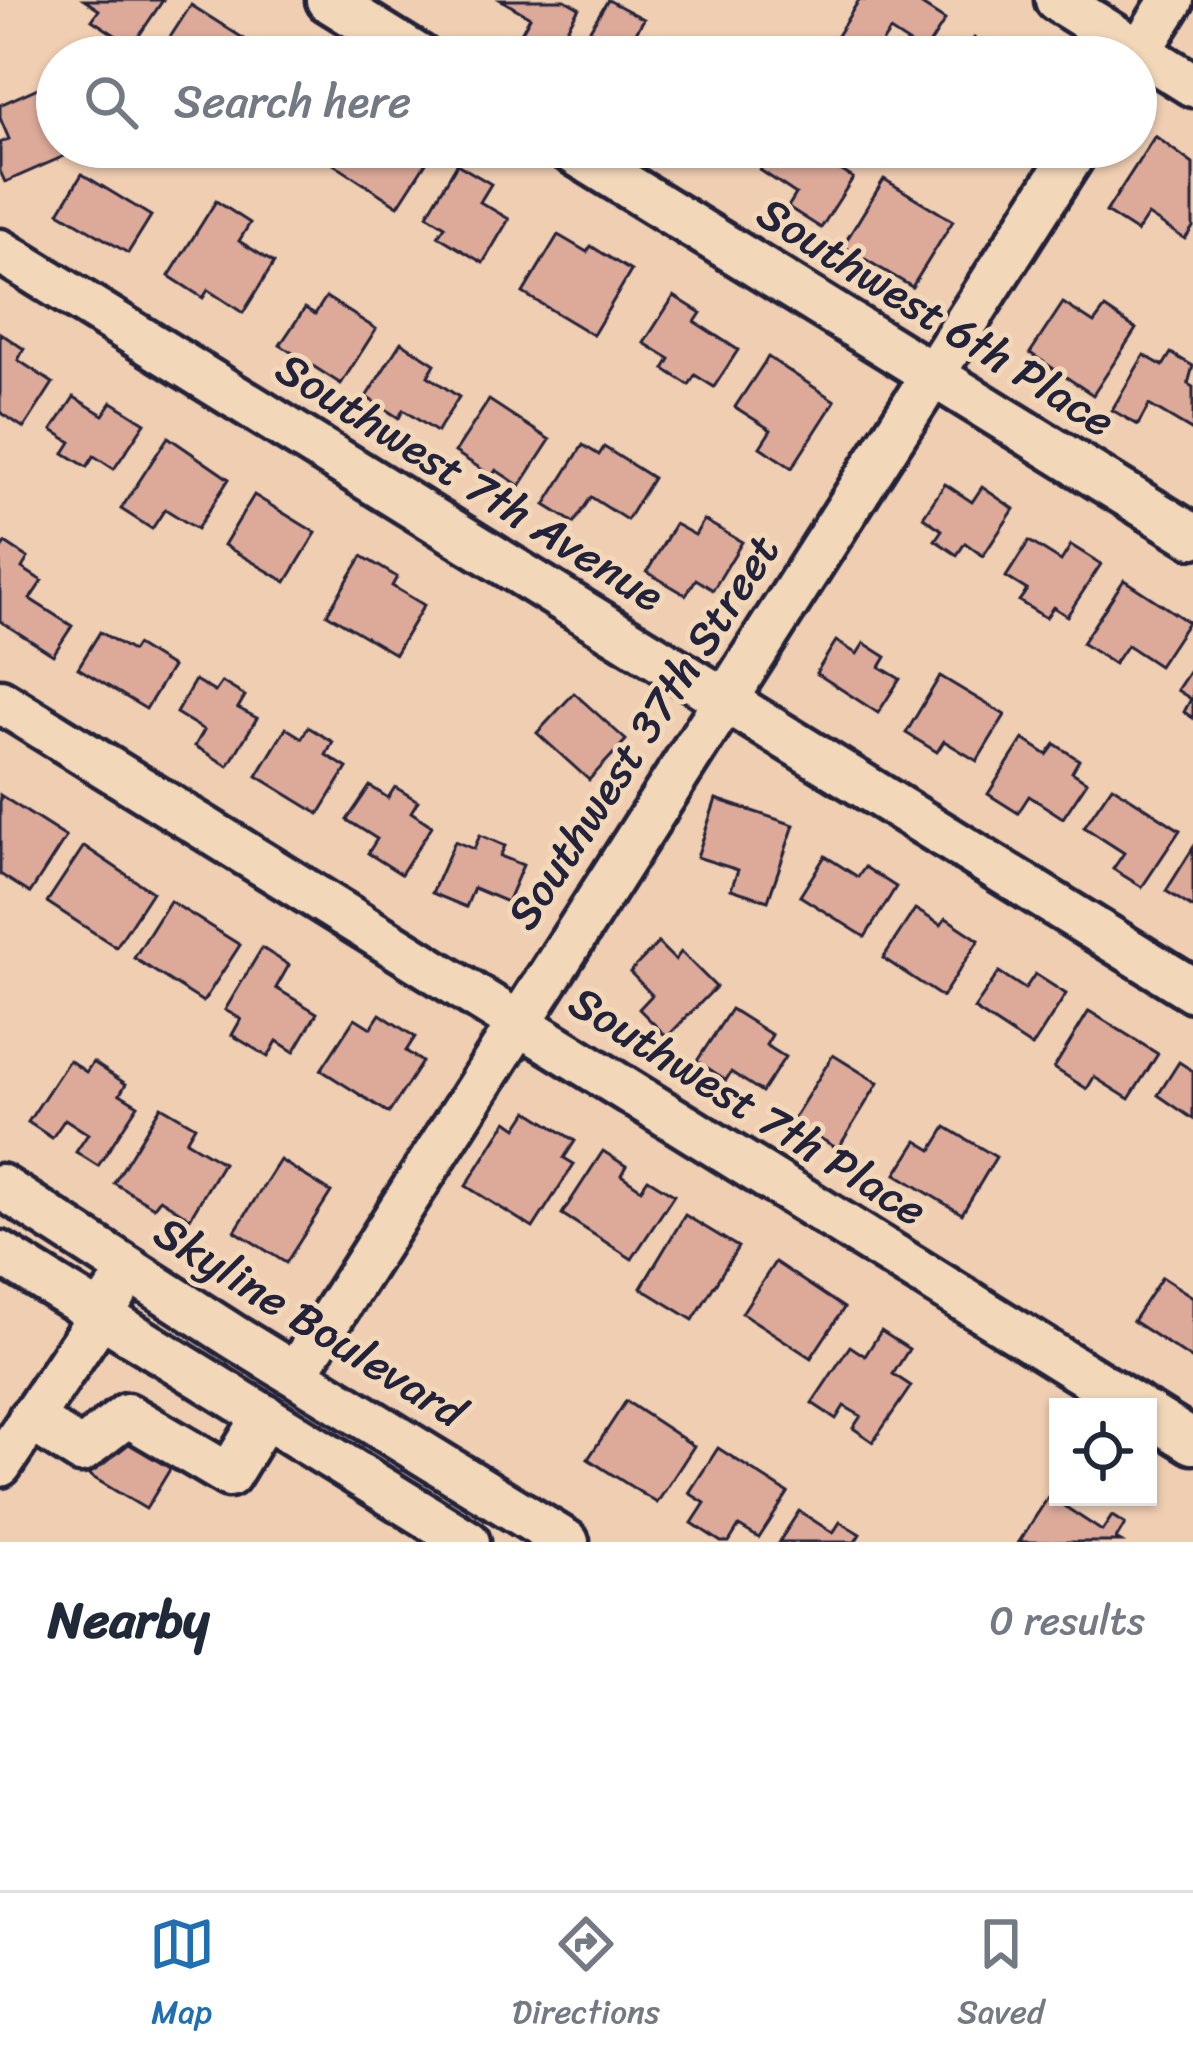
<!DOCTYPE html>
<html lang="en">
<head>
<meta charset="utf-8">
<style>
  body { margin:0; font-family:Sriracha,sans-serif; background:#f2f2f3; color:#1f2937 }
  .controls { position:absolute; right:36px; bottom:36px; display:grid; overflow:hidden; border-radius:0px; box-shadow:0 3px 9px #0004 }
  .controls button { width:108px; height:108px; display:grid; place-items:center; padding:0; border:0; border-bottom:3px solid #e0e1e3; background:#fff; color:#1f2937; font:60px sans-serif }
  .list { margin:0; padding:0; list-style:none }
  h2 { display:flex; justify-content:space-between; align-items:center; height:156px; margin:0; padding:0 48px; font-size:51px }
  h2 small { font-size:39px; font-weight:400; color:#747a83 }
  .icon { flex:none; width:66px; height:66px; fill:none; stroke:currentColor; stroke-width:2; stroke-linecap:round; stroke-linejoin:round }
  .map { position:relative; flex:none; width:1193px; height:1542px; overflow:hidden }
  .search { position:absolute; background:#fff; box-shadow:0 3px 9px #0004; left:36px; right:36px; top:36px; height:132px; display:flex; align-items:center; gap:30px; box-sizing:border-box; padding:0 42px; border-radius:66px; color:#747a83; font-size:45px }
  .sheet { height:348px; background:#fff }
  nav { display:flex; justify-content:space-around; align-items:center; box-sizing:border-box; height:168px; border-top:3px solid #e0e1e3; background:#fff; font-size:33px; color:#747a83 }
  nav a { display:grid; justify-items:center; gap:6px }
  nav .on { color:#1f6fb2 }
  .map>svg:first-child { display:block }
  .building { fill:#ddaa9a; stroke:#22223b; stroke-width:3 }
  .lines { fill:none; stroke-linecap:round; stroke-linejoin:round }
  .minor-casing { stroke:#22223b; stroke-width:51 }
  .minor { stroke:#f2d8b9; stroke-width:42 }
  .labels { text-anchor:middle; dominant-baseline:central; stroke-width:10; stroke-linejoin:round; paint-order:stroke }
  .street-label { font-size:45px; fill:#22223b; stroke:#f2d8b9 }
</style>
</head>
<body>
<div class="map">
<svg width="1193" height="1542" viewBox="0 0 1193 1542">
  <rect width="100%" height="100%" fill="#f0ceb2"/>
  <filter id="ink" filterUnits="userSpaceOnUse"><feTurbulence type="fractalNoise" baseFrequency=".00833" numOctaves="2"/><feDisplacementMap in="SourceGraphic" scale="24" xChannelSelector="R" yChannelSelector="G"/><feConvolveMatrix kernelMatrix="1 2 1 2 8 2 1 2 1" color-interpolation-filters="sRGB"/></filter>
  <g filter="url(#ink)">
    <g class="building">
      <path d="M84,0H163L132,46L92,20L99,10Z"/>
      <path d="M501,0H565L579,8L550,57H542L516,42L530,17Z"/>
      <path d="M608,0L644,19L632,39L662,57H573Z"/>
      <path d="M859,0H914L945,20L924,53L890,31L873,57H824Z"/>
      <path d="M191,5L260,49L255,57H183L165,45Z"/>
      <path d="M974,38L1003,57H962Z"/>
      <path d="M49,83L57,102V147L78,150L5,182L0,171V143L9,139L0,118V105Z"/>
      <path d="M1155,136L1193,164V227L1185,239L1148,215L1137,232L1106,212Z"/>
      <path d="M342,147H436L398,206L332,163Z"/>
      <path d="M775,147H823L834,154L828,162L853,178L821,228L788,207L796,194L760,170Z"/>
      <path d="M457,164L491,184L480,202L509,219L483,263L438,236L445,226L427,215Z"/>
      <path d="M82,174L151,216L128,253L59,212Z"/>
      <path d="M884,179L953,221L912,287L843,246Z"/>
      <path d="M216,201L250,223L239,241L274,263L243,313L208,290L203,298L169,276Z"/>
      <path d="M558,235L587,252L591,246L631,271L593,335L523,293Z"/>
      <path d="M674,296L701,313L695,322L738,350L714,387L695,375L689,385L664,369L670,359L644,343Z"/>
      <path d="M326,297L376,329L341,384L280,345L305,308L315,314Z"/>
      <path d="M1063,303L1094,323L1105,308L1136,329L1093,395L1030,353Z"/>
      <path d="M0,333L24,349L18,360L53,383L24,428L0,412Z"/>
      <path d="M401,342L435,364L428,376L459,397L437,432L403,410L399,418L366,397Z"/>
      <path d="M1171,353L1193,366L1188,384L1193,387V431L1149,405L1138,425L1112,410L1144,355L1163,366Z"/>
      <path d="M768,357L835,401L792,468L760,447L771,430L735,407Z"/>
      <path d="M74,397L103,415L112,402L145,423L114,469L94,456L87,467L64,453L71,442L52,430Z"/>
      <path d="M489,400L550,440L520,486L496,470L492,476L455,452Z"/>
      <path d="M168,437L229,479L197,529L165,509L152,529L121,509Z"/>
      <path d="M583,445L599,455L604,447L653,478L627,520L591,497L574,523L545,505Z"/>
      <path d="M945,484L972,502L982,487L1014,509L983,556L965,543L957,555L935,540L942,530L923,517Z"/>
      <path d="M254,495L316,533L286,582L224,545Z"/>
      <path d="M704,520L742,542L713,590L696,579L686,595L647,572L675,524L695,535Z"/>
      <path d="M1029,541L1061,561L1071,545L1101,564L1067,616L1053,607L1046,618L1019,601L1027,590L1006,577Z"/>
      <path d="M5,543L28,558L22,568L42,581L30,599L72,626L53,655L0,621V551Z"/>
      <path d="M362,556L397,577L392,586L424,605L395,654L327,614Z"/>
      <path d="M1124,580L1188,622L1159,666L1127,645L1114,664L1082,643Z"/>
      <path d="M100,632L132,651L136,645L172,667L146,709L78,668Z"/>
      <path d="M836,641L857,654L864,643L886,657L880,667L900,679L878,713L816,673Z"/>
      <path d="M1193,666V718L1184,712L1191,699L1177,690Z"/>
      <path d="M940,676L1005,715L977,761L944,741L937,752L906,733Z"/>
      <path d="M195,680L215,692L222,682L245,696L238,708L257,718L228,766L195,746L204,730L176,713Z"/>
      <path d="M574,693L626,740L589,780L537,733Z"/>
      <path d="M308,727L333,742L326,755L347,768L319,814L257,776L286,728L302,738Z"/>
      <path d="M1023,739L1047,755L1055,744L1079,760L1072,772L1087,782L1063,818L1029,796L1018,813L988,794Z"/>
      <path d="M370,786L388,798L395,787L418,801L411,812L432,826L401,874L368,853L377,839L347,820Z"/>
      <path d="M1112,786L1180,830L1142,887L1113,869L1124,853L1084,827Z"/>
      <path d="M0,795L66,837L30,893L0,874Z"/>
      <path d="M716,799L794,825L768,901L731,889L738,870L697,857Z"/>
      <path d="M480,835L505,846L500,856L523,865L507,902L474,888L466,907L432,893L455,841L474,849Z"/>
      <path d="M84,846L152,892L116,947L47,902Z"/>
      <path d="M1193,848V908L1166,891Z"/>
      <path d="M825,856L858,877L865,867L896,887L865,937L800,896Z"/>
      <path d="M170,901L240,945L203,1002L134,958Z"/>
      <path d="M915,909L941,925L946,918L979,940L942,997L883,958Z"/>
      <path d="M658,943L675,960L681,952L716,987L667,1037L639,1009L652,995L630,972Z"/>
      <path d="M262,948L289,965L276,988L317,1013L294,1052L277,1041L268,1057L232,1035L241,1019L225,1010Z"/>
      <path d="M999,972L1025,989L1035,974L1066,994L1032,1047L974,1009Z"/>
      <path d="M731,1009L772,1035L766,1045L785,1057L762,1092L731,1072L726,1080L697,1061Z"/>
      <path d="M1089,1011L1158,1054L1129,1099L1094,1077L1087,1089L1054,1068Z"/>
      <path d="M380,1014L415,1037L406,1051L422,1062L389,1113L321,1070L355,1018L371,1028Z"/>
      <path d="M833,1055L878,1083L838,1149L792,1121Z"/>
      <path d="M69,1060L86,1072L93,1062L126,1084L120,1094L138,1105L98,1166L76,1152L88,1134L65,1119L52,1138L28,1122Z"/>
      <path d="M1179,1062L1193,1071V1119L1158,1095Z"/>
      <path d="M161,1106L195,1126L186,1141L223,1163L190,1218L160,1199L154,1207L114,1183Z"/>
      <path d="M528,1111L575,1141L564,1158L574,1164L533,1228L466,1186L507,1121L517,1128Z"/>
      <path d="M946,1127L996,1157L962,1214L896,1174L917,1141L932,1150Z"/>
      <path d="M603,1151L626,1166L621,1175L641,1189L648,1179L674,1195L632,1259L562,1214Z"/>
      <path d="M280,1160L331,1192L286,1263L235,1231Z"/>
      <path d="M685,1215L738,1247L693,1320L641,1288Z"/>
      <path d="M775,1262L844,1308L811,1358L742,1313Z"/>
      <path d="M1162,1277L1193,1297V1360L1133,1321Z"/>
      <path d="M881,1331L909,1349L893,1374L911,1386L873,1442L853,1428L861,1416L844,1406L836,1419L812,1403L850,1346L865,1356Z"/>
      <path d="M626,1401L694,1446L657,1503L588,1459Z"/>
      <path d="M125,1416L181,1451L146,1509L89,1475Z"/>
      <path d="M718,1448L788,1493L759,1538L739,1526L729,1542H721L692,1523L705,1503L689,1493Z"/>
      <path d="M1049,1496L1102,1531L1112,1516L1125,1524L1116,1539L1121,1542H1019Z"/>
      <path d="M799,1511L833,1533L840,1522L860,1534L855,1542H779Z"/>
    </g>
    <g class="lines">
      <g class="minor-casing">
        <g id="minor">
          <path d="M328,0L420,57"/>
          <path d="M1057,0L1193,85"/>
          <path d="M1136,57L1172,0"/>
          <path d="M565,147L1193,536"/>
          <path d="M0,251L1193,990"/>
          <path d="M0,701L1137,1407"/>
          <path d="M0,1186L234,1337L567,1542"/>
          <path d="M0,1253L468,1542"/>
          <path d="M296,1373L1078,147"/>
          <path d="M1148,1414L1193,1442"/>
          <path d="M30,1418L81,1451L127,1415L229,1475L265,1416"/>
          <path d="M0,1465L116,1292"/>
        </g>
      </g>
      <use href="#minor" class="minor"/>
    </g>
  </g>
  <g class="labels">
    <g class="street-label">
      <text transform="translate(936 317) rotate(32)">Southwest 6th Place</text>
      <text transform="translate(470 482) rotate(32)">Southwest 7th Avenue</text>
      <text transform="translate(643 732) rotate(-57)">Southwest 37th Street</text>
      <text transform="translate(748 1106) rotate(32)">Southwest 7th Place</text>
      <text transform="translate(310 1322) rotate(32)">Skyline Boulevard</text>
    </g>
  </g>
</svg>
<div class="controls">
<button><svg class="icon" aria-label="locate" viewBox="0 0 24 24"><circle cx="12" cy="12" r="6"/><path d="M12 2v4M12 18v4M2 12h4M18 12h4"/></svg></button>
</div>
<div class="search"><svg class="icon" aria-label="search" viewBox="0 0 24 24"><circle cx="10" cy="10" r="6"/><path d="M15 15l6 6"/></svg>Search here</div>
</div>
<section class="sheet">
<h2>Nearby<small>0 results</small></h2>
<ul class="list">
</ul>
</section>
<nav>
<a class="on"><svg class="icon" aria-label="map" viewBox="0 0 24 24"><path d="M3 6l6-2 6 2 6-2v14l-6 2-6-2-6 2zM9 4v14M15 6v14"/></svg>Map</a>
<a><svg class="icon" aria-label="directions" viewBox="0 0 24 24"><path d="M12 3l9 9-9 9-9-9zM9 14v-3h6M13 9l2 2-2 2"/></svg>Directions</a>
<a><svg class="icon" aria-label="saved" viewBox="0 0 24 24"><path d="M7 4h10v16l-5-4-5 4z"/></svg>Saved</a>
</nav>
</body>
</html>
